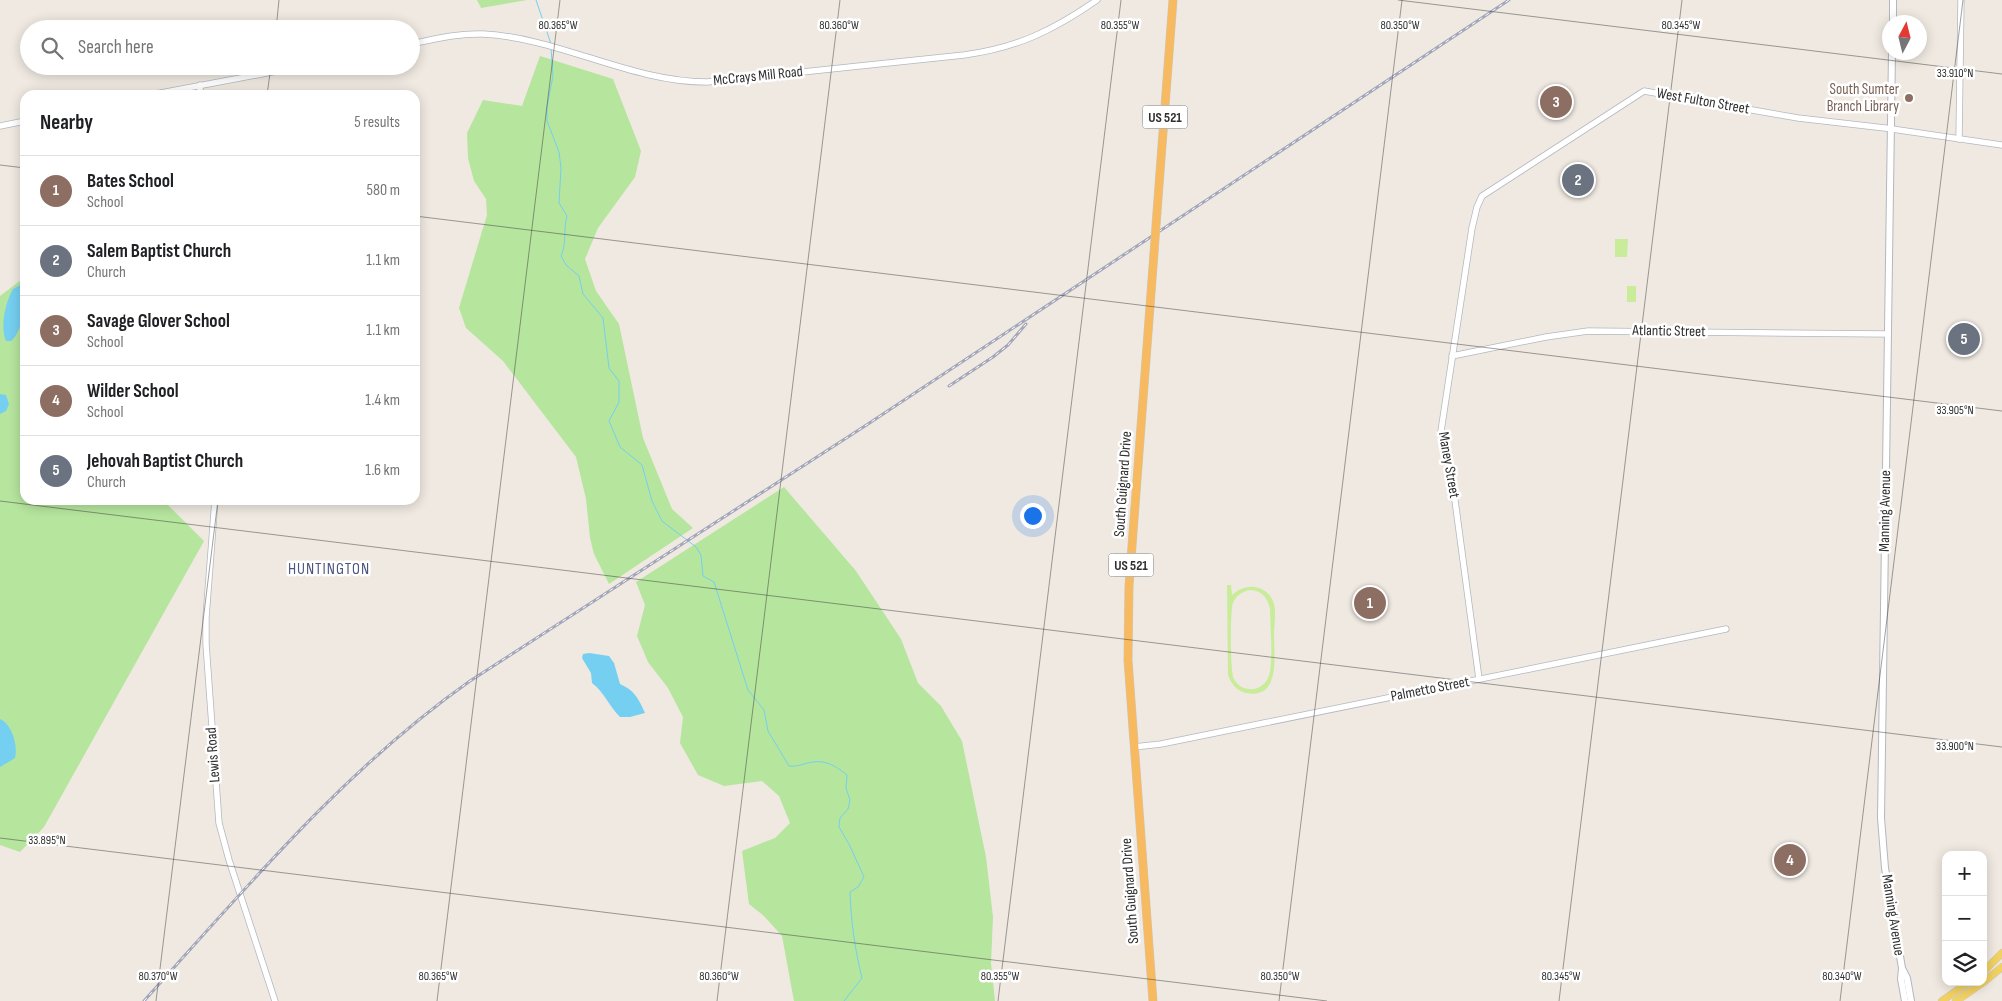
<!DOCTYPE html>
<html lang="en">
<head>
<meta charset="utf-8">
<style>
  body { margin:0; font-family:"Sofia Sans Condensed",sans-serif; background:#f2f2f2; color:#202124 }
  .controls { position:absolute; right:15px; bottom:15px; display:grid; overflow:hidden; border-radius:10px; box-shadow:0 2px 12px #0003 }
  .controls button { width:45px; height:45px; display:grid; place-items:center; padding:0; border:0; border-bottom:1px solid #e0e0e0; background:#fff; color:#202124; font:25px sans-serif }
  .compass { position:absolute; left:1882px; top:15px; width:45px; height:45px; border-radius:50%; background:#fff; box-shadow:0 2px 12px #0003; rotate:7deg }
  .you { position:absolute; left:1032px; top:515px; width:18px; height:18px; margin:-12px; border:4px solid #fff; border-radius:50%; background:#1a73e8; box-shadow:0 0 0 8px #1a73e833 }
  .badge { display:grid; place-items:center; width:32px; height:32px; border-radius:50%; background:#111827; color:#fff; font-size:16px; font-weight:700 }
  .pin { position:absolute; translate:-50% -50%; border:2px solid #fff; box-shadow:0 1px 5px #0006 }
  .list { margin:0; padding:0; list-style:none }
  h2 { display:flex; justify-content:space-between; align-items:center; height:65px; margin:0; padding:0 20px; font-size:21px }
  h2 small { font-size:16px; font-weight:400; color:#757577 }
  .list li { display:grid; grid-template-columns:32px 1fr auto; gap:15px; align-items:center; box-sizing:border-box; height:70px; padding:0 20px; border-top:1px solid #e0e0e0 }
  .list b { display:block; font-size:19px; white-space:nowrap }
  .list p { margin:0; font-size:16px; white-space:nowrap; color:#757577 }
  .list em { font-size:16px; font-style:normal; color:#757577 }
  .icon { flex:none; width:28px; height:28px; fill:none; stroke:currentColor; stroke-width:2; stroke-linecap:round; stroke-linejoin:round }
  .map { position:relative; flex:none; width:2002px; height:1001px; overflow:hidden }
  .search { position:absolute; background:#fff; box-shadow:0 2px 12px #0003; left:20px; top:20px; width:400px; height:55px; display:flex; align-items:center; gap:12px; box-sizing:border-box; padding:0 18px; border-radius:28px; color:#757577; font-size:19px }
  .panel { position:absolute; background:#fff; box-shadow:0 2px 12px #0003; left:20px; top:90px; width:400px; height:415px; border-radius:15px }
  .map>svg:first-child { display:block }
  .green { fill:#b6e59e }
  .pitch { fill:#c9ec9a; fill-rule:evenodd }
  .water { fill:#75cff0 }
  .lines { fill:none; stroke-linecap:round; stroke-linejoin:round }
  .stream { stroke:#75cff0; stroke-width:1 }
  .tertiary-casing { stroke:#b4b7c1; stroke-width:7 }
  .secondary-casing { stroke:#b4b7c1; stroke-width:8 }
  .primary-casing { stroke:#c9c9c9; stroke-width:8 }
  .trunk-casing { stroke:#c9c9c9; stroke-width:9 }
  .tertiary { stroke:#fff; stroke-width:5.5 }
  .secondary { stroke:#fff; stroke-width:6 }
  .primary { stroke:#f2d163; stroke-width:7 }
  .trunk { stroke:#f8ba60; stroke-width:8 }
  .rail-casing { stroke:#a3a6b8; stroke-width:3 }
  .rail { stroke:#fff; stroke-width:1; stroke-dasharray:4; stroke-linecap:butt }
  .trunk-bridge-casing { stroke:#c9c9c9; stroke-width:9; stroke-linecap:butt }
  .trunk-bridge { stroke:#f8ba60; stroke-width:8 }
  .ticks { fill:none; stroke:#2e2e2e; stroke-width:1; stroke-opacity:0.45 }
  .education-dot { fill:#8d6e63; stroke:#fff; stroke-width:2 }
  .labels { text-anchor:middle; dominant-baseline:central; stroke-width:5; stroke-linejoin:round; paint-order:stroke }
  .shield { fill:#fff; stroke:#6d6d6d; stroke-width:1 }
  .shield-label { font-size:14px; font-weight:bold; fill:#2e2e2e }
  .street-label { font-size:15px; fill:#2e2e2e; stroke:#fff }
  .education-label { font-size:15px; fill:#785e54; stroke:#fff; text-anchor:end }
  .neighbourhood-label { font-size:16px; letter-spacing:1px; fill:#4d5680; stroke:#fff }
  .ticks-label { font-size:12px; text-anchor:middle; fill:#2e2e2e; stroke:#fff; stroke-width:5; stroke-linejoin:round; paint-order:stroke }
</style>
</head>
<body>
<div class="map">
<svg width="2002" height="1001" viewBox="0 0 2002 1001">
  <rect width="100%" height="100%" fill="#efe9e1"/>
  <g class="green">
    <path d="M477,0H527L481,8Z"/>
    <path d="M540,56L613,79L641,151L635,177L598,228L585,259L596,291L619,324L643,438L672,509L693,528L609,584L594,554L590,538L586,499L576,457L503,361L466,328L459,308L487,215L486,199L474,181L468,158L467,133L483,100L522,106Z"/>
    <path d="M25,277V500H163L204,541L44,827L20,852L0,845V296Z"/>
    <path d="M784,487L856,571L901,639L918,683L941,706L962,741L986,857L993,917L991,963L995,1001H794L782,936L764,916L749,904L742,851L775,838L790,823L779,796L762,781L724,786L698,775L680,743L683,717L668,688L648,662L637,636L645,605L636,582Z"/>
  </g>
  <g class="pitch">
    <path d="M1615,239H1628L1627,257H1615Z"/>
    <rect x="1627" y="286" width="9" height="16"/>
    <path d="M1227,585H1231L1232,595C1244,583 1265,583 1273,601C1277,611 1274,625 1274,635C1274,655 1281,700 1246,693C1237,691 1231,684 1228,675ZM1251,590C1262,591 1268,598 1270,609C1270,624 1274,666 1268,678C1265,685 1257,690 1250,689C1243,689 1237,685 1234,679C1230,672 1230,611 1233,603C1236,595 1243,591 1251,590Z"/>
  </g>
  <g class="water">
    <path d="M22,284C29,296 22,333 11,341H6C0,327 5,303 13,289Z"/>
    <path d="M0,394L6,395L9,404L6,411L0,414Z"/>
    <path d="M589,653L609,656L614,663L620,684C634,690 639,699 645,713L630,717H620C609,706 604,692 592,683L591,673L582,658L583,654Z"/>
    <path d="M0,719C12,724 18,746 15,758L0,767Z"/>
  </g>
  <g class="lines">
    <g class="stream">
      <path d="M536,0L551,44"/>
      <path d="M551,48L553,76L547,107V121L559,152L561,168L559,203L567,216C563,230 567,243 561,256L566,265L579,276L583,294L603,318L609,368L619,381V402L609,421L620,447L642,465L652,501L662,521L696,547L701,555L703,576L714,582L748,690L764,710L768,731L789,766C799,767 804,763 813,762C827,760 837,767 847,775L846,788L850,800L848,809L840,818L839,827L849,844L864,877L858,887L850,892C851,922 855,950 862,978L844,1001"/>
    </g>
    <g class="tertiary-casing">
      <g id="tertiary">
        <path d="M411,44C435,39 459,33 483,34C560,38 630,82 707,82L964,55C1017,48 1054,30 1097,0"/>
        <path d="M200,85V95"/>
        <path d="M150,95L304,66"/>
        <path d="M0,126L25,121"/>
        <path d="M1959,139L1961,0"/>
        <path d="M1452,356L1546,337L1588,331L1888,334"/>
        <path d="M215,500L206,617V644L219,823L229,860L275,1001"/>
        <path d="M1479,679L1454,493L1441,431L1472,228L1477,207L1482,196L1644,91L1798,118L1885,128L2002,145"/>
        <path d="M1134,747L1161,744L1726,629"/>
      </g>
    </g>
    <g class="secondary-casing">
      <g id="secondary">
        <path d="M1893,22V0"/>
        <path d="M1892,52L1881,818L1885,868L1902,968L1901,979L1905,1001"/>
        <path d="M1903,970L1907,978L1911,1001"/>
      </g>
    </g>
    <g class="primary-casing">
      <g id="primary">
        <path d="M1983,972L2002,953"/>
        <path d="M1942,1001L1969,982"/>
        <path d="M1956,1001L1985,981L2002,967"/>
      </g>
    </g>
    <g class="trunk-casing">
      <g id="trunk">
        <path d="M1157,212L1173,0"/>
        <path d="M1153,1001L1128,660L1129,586L1154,253"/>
      </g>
    </g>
    <use href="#tertiary" class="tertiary"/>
    <use href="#secondary" class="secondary"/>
    <use href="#primary" class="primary"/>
    <use href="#trunk" class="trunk"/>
    <g class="rail-casing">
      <g id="rail">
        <path d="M949,386L993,357L1008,345L1026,324"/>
        <path d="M144,1001C246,888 345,769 470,681L868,424L1509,0"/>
      </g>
    </g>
    <use href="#rail" class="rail"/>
    <g class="trunk-bridge-casing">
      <path id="trunk-bridge" d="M1154,253L1157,212"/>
    </g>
    <use href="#trunk-bridge" class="trunk-bridge"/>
  </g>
  <path class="ticks" d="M1398,0L2002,74M276,29L279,0M267,95L271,66M0,165L25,168M415,216L2002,411M0,501L2002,747M0,838L1327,1001M156,1001L218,500M437,1001L560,0M717,1001L840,0M998,1001L1121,0M1279,1001L1402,0M1559,1001L1682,0M1840,1001L1963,0"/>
  <circle class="education-dot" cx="1909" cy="98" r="5"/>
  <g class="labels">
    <g class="shield">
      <rect x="1142.5" y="105.5" width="45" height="23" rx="4"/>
      <rect x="1108.5" y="553.5" width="45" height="23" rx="4"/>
    </g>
    <g class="shield-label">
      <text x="1165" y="117">US 521</text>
      <text x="1131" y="565">US 521</text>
    </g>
    <g class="street-label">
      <text transform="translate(758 76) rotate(-6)">McCrays Mill Road</text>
      <text transform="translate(1703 101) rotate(10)">West Fulton Street</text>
      <text transform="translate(1669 331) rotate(1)">Atlantic Street</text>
      <text transform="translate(1449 465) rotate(80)">Maney Street</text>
      <text transform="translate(1123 484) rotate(-86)">South Guignard Drive</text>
      <text transform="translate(1885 511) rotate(-89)">Manning Avenue</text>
      <text transform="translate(1430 689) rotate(-11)">Palmetto Street</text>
      <text transform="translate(213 755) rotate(-94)">Lewis Road</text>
      <text transform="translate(1130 891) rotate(-94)">South Guignard Drive</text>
      <text transform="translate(1893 915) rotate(81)">Manning Avenue</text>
    </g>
    <g class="education-label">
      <text x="1899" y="89">South Sumter<tspan x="1899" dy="17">Branch Library</tspan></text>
    </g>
    <g class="neighbourhood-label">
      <text x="329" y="569">HUNTINGTON</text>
    </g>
  </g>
  <g class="ticks-label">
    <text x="558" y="29">80.365°W</text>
    <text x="839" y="29">80.360°W</text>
    <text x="1120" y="29">80.355°W</text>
    <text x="1400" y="29">80.350°W</text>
    <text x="1681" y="29">80.345°W</text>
    <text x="1955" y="77">33.910°N</text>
    <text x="1955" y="414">33.905°N</text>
    <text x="1955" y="750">33.900°N</text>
    <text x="47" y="844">33.895°N</text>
    <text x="158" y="980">80.370°W</text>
    <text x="438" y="980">80.365°W</text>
    <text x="719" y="980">80.360°W</text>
    <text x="1000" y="980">80.355°W</text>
    <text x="1280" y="980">80.350°W</text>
    <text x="1561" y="980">80.345°W</text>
    <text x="1842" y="980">80.340°W</text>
  </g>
</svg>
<div class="controls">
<button>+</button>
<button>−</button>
<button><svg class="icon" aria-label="layers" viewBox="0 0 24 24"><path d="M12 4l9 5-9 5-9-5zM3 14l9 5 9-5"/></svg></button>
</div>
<svg class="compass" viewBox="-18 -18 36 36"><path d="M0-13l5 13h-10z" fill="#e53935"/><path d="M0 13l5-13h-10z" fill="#757577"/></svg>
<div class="you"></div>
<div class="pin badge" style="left:1370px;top:603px;background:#8d6e63">1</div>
<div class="pin badge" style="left:1578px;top:180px;background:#6b7280">2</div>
<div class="pin badge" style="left:1556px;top:102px;background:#8d6e63">3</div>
<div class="pin badge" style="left:1790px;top:860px;background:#8d6e63">4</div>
<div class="pin badge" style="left:1964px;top:339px;background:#6b7280">5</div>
<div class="search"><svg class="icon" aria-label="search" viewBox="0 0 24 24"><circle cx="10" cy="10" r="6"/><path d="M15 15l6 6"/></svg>Search here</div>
<section class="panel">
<h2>Nearby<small>5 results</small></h2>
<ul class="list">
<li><span class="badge" style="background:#8d6e63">1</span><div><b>Bates School</b><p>School</p></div><em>580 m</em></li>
<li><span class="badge" style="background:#6b7280">2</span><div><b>Salem Baptist Church</b><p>Church</p></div><em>1.1 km</em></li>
<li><span class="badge" style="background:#8d6e63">3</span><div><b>Savage Glover School</b><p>School</p></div><em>1.1 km</em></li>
<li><span class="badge" style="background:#8d6e63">4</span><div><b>Wilder School</b><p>School</p></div><em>1.4 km</em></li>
<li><span class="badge" style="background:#6b7280">5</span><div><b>Jehovah Baptist Church</b><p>Church</p></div><em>1.6 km</em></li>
</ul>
</section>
</div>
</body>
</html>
